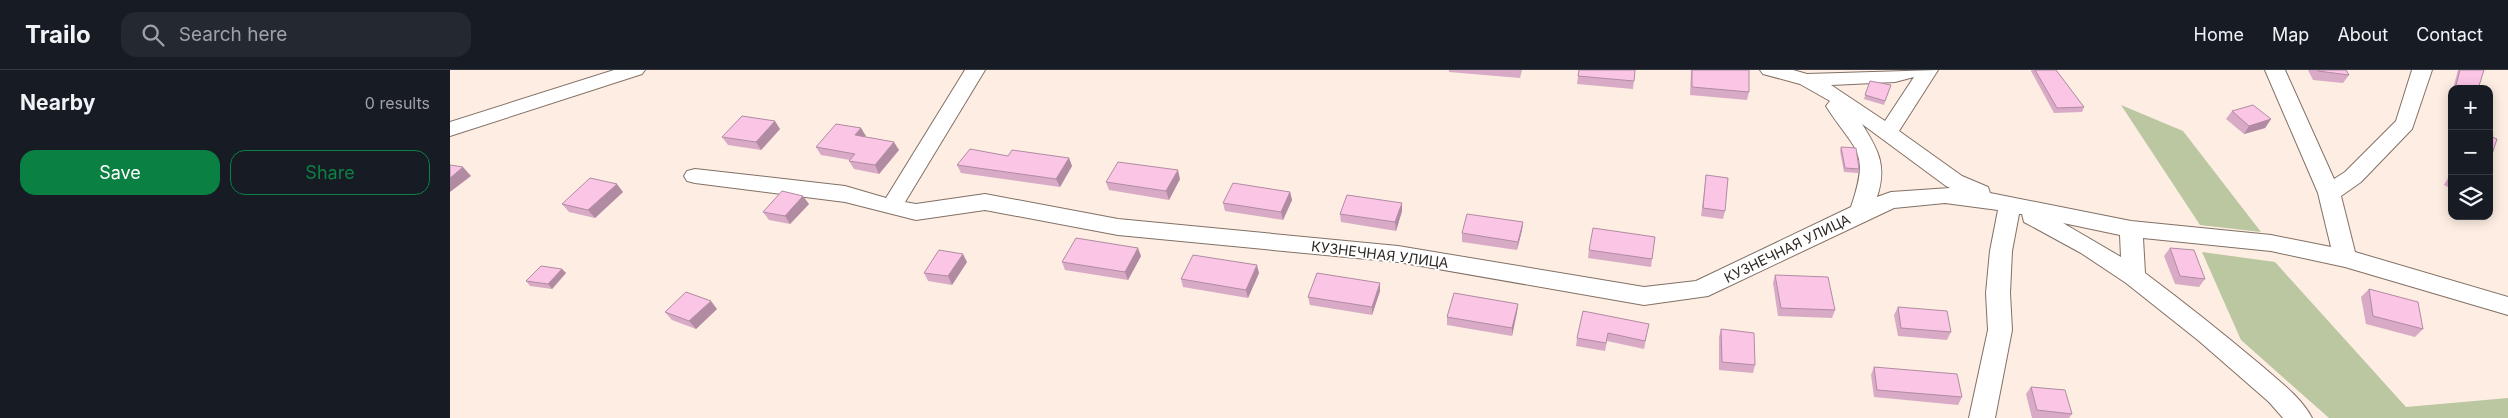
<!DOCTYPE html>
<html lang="en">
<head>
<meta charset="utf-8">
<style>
  body { margin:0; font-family:Inter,sans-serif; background:#242831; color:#f1f3f6 }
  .controls { position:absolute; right:15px; top:15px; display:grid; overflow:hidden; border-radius:10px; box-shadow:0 2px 12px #0003 }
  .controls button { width:45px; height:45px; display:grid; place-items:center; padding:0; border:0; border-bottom:1px solid #363941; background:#171b24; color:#f1f3f6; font:25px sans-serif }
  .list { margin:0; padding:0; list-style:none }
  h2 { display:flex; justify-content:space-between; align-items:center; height:65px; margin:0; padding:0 20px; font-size:21px }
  h2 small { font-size:16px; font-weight:400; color:#9ea1a6 }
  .actions { display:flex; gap:10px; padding:15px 20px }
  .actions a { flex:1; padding:11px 0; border:1px solid #0b8043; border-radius:15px; text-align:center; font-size:18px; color:#0b8043 }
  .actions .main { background:#0b8043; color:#fff }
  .icon { flex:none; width:28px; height:28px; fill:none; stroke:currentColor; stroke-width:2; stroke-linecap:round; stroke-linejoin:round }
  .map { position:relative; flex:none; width:2058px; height:348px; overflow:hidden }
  header { display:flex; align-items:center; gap:30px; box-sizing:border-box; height:70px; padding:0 25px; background:#171b24; border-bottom:1px solid #363941 }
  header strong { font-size:24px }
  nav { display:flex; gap:28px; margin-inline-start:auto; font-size:18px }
  .search { width:350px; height:45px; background:#242831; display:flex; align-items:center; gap:12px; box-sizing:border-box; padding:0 18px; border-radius:15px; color:#9ea1a6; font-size:19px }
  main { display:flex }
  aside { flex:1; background:#171b24 }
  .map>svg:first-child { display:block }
  .green { fill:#bac7a1 }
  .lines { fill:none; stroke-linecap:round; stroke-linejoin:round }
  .street-casing { stroke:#827065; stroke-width:2 }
  .street { fill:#fff; fill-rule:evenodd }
  .wall { fill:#d8aac6 }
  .shaded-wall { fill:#b08ba1 }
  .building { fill:#fbc6e6; stroke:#b08ba1 }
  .labels { text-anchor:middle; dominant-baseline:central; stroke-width:4; stroke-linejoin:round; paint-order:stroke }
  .street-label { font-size:14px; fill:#312925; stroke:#fff }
</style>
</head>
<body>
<header>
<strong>Trailo</strong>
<div class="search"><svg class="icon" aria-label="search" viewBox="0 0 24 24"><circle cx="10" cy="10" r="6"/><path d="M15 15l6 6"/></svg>Search here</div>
<nav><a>Home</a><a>Map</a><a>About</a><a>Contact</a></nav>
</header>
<main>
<aside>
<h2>Nearby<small>0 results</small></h2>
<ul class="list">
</ul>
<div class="actions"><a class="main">Save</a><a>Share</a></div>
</aside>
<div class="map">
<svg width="2058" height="348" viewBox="0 0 2058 348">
  <rect width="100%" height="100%" fill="#fdede3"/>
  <g class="green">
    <path d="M1671,35L1733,61L1811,162L1750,155Z"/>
    <path d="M1752,182L1825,192L1956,337L2058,328V348H1879L1791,270Z"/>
  </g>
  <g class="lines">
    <g class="street-casing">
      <g id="street">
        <path d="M164,0H195L192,4L0,66V52Z"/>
        <path d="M515,0H535L455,132L466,134L535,124L668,149L948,176L1194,217L1246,211L1401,137C1421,79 1405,82 1376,36L1380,31L1350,14L1313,4L1310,0H1343L1357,4L1488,0L1449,61L1512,106L1538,117L1540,123L1681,151L1821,165L1881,177L1868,123L1815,0H1835L1884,109L1895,102L1946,51L1962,0H1982L1962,59L1911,112L1891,126L1905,182L2058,227V245L1895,197L1821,181L1693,168L1695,203C1735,233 1774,264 1812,296C1829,311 1851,327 1862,348H1833L1819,332L1749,271L1676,213L1631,183L1574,152L1572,144H1569L1562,181L1560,223L1562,260L1545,348H1519L1538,260L1536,223L1540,181L1548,140L1495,133L1444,138L1258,226L1194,235L948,192L668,165L535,140L466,150L395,132L245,113L237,111L234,106L237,101L245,99L395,116L436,128ZM1464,7L1435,51L1381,15L1445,12ZM1412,54L1496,116L1500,118L1441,122L1427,127C1437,96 1429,81 1412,54ZM1613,153L1670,165L1671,187Z"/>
      </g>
    </g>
    <use href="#street" class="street"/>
  </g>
  <g class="wall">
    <path d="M999,0H1072L1070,8L999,2Z"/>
    <path d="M1129,0H1185L1183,19L1127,14Z"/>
    <path d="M1241,0H1299V22L1297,30L1240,25Z"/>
    <path d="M1581,0H1606L1634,37L1632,42L1604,43L1581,1Z"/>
    <path d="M1858,0H1896L1899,5L1893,13L1863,10Z"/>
    <path d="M2008,0H2034L2028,19H2003Z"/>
    <path d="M1420,11L1441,15L1434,35L1414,29Z"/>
    <path d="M2002,23V32L2000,31Z"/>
    <path d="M1782,41L1821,49L1815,58L1794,64L1776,49Z"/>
    <path d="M411,58L415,67L449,80L429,104L404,99L399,91L400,90L371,85L366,77Z"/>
    <path d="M330,59L311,80L278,75L272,67Z"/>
    <path d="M1391,77L1409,99L1408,103L1394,102L1390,81Z"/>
    <path d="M558,86L619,88L622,96L610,117L511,103L507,95Z"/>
    <path d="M2002,101V119L1994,115Z"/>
    <path d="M1256,105L1275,141L1273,149L1251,146L1255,113Z"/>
    <path d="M730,109L719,130L659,120L656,112Z"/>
    <path d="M173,122L145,148L119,142L112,134Z"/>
    <path d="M840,122L842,130L833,150L775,141L773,133Z"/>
    <path d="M952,133V141L946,161L891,152L890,144Z"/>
    <path d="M359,134L340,154L319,150L313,142Z"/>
    <path d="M1073,152L1072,160L1067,180L1012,172V163Z"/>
    <path d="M1205,167L1201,197L1138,188L1139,180Z"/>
    <path d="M1720,178L1755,209L1749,217L1725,214L1714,186Z"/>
    <path d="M691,186L678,210L615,200L612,192Z"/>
    <path d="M517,192L502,215L478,211L474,203Z"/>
    <path d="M112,199L116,203L102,219L80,216L76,211Z"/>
    <path d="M809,203L798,228L733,217L731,209Z"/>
    <path d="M1325,205L1385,240L1382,248L1328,246L1323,213Z"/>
    <path d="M1919,219L1973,259L1965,267L1916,254L1911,227Z"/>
    <path d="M930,221L922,245L860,235L858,227Z"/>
    <path d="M1068,234L1067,242L1062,266L997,255V247Z"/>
    <path d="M1448,237L1501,262L1497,270L1448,266L1444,245Z"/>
    <path d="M267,239L246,259L222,250L215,242Z"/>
    <path d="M1199,254L1194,279L1157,271L1155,281L1126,276L1127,268Z"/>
    <path d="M1271,259L1305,295L1303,303L1269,300V267Z"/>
    <path d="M1424,297L1512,327L1508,335L1424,327L1421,305Z"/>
    <path d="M1581,317L1622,344L1619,348H1582L1576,324Z"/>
  </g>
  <g class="shaded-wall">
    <path d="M1821,49L1815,58L1794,64L1799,56Z"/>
    <path d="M325,51L330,59L311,80L306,72Z"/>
    <path d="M411,58L416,66L409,73L405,65Z"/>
    <path d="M444,72L449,80L429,104L425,95Z"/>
    <path d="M619,88L622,96L610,117L606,109Z"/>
    <path d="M13,97L21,106L0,122V108Z"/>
    <path d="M728,100L730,109L719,130L716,121Z"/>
    <path d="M167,114L173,122L145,148L138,140Z"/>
    <path d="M840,122L842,130L833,150L831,142Z"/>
    <path d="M353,126L359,134L340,154L335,146Z"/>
    <path d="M952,133V141L946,161L945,152Z"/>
    <path d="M1073,152L1072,160L1067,180L1068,172Z"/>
    <path d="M688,178L691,186L678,210L675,202Z"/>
    <path d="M513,184L517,192L502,215L498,206Z"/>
    <path d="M807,195L809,203L798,228L796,220Z"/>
    <path d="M112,199L116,203L102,219L98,214Z"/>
    <path d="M930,213V221L922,245V237Z"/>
    <path d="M261,231L267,239L246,259L239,251Z"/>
    <path d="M1068,234L1067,242L1062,266V258Z"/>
  </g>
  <g class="building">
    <path d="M1129,0H1185L1184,11L1128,6Z"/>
    <path d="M1242,0H1299V22L1242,17Z"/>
    <path d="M1585,0H1606L1634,37L1607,38Z"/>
    <path d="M1868,0H1896L1899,5L1868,1Z"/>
    <path d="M2010,0H2034L2028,19H2005Z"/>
    <path d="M1420,11L1441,15L1435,31L1415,25Z"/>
    <path d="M1803,35L1821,49L1799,56L1782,41Z"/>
    <path d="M292,46L325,51L306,72L272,67Z"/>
    <path d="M386,54L411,58L405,65L444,72L425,95L399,91L405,84L366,77Z"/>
    <path d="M2039,66L2047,69L2039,93Z"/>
    <path d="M1391,77L1406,78L1409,99L1395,98Z"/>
    <path d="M520,79L558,86L562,80L619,88L606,109L507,95Z"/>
    <path d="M668,92L728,100L716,121L656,112Z"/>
    <path d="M0,95L13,97L0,108Z"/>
    <path d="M1256,105L1278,108L1275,141L1253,138Z"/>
    <path d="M140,108L167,114L138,140L112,134Z"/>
    <path d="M783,113L840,122L831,142L773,133Z"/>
    <path d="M332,121L353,126L335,146L313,142Z"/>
    <path d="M897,125L952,133L945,152L890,144Z"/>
    <path d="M1017,144L1073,152L1068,172L1012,163Z"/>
    <path d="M1143,158L1205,167L1202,189L1139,180Z"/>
    <path d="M626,168L688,178L675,202L612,192Z"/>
    <path d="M1720,178L1744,180L1755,209L1730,206Z"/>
    <path d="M489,180L513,184L498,206L474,203Z"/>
    <path d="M743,185L807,195L796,220L731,209Z"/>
    <path d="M91,196L112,199L98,214L76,211Z"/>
    <path d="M867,203L930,213L922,237L858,227Z"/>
    <path d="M1325,205L1378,207L1385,240L1331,238Z"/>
    <path d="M1919,219L1968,232L1973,259L1923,246Z"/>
    <path d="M236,222L261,231L239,251L215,242Z"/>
    <path d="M1004,223L1068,234L1062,258L997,247Z"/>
    <path d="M1448,237L1497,241L1501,262L1451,258Z"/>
    <path d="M1133,241L1199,254L1195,271L1158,263L1156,273L1127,268Z"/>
    <path d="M1271,259L1304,263L1305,295L1272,292Z"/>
    <path d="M1424,297L1507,304L1512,327L1427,320Z"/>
    <path d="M1581,317L1615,320L1622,344L1587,340Z"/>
  </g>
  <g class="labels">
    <g class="street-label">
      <text transform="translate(1337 178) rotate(-26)">КУЗНЕЧНАЯ УЛИЦА</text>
      <text transform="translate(930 184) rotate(7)">КУЗНЕЧНАЯ УЛИЦА</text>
    </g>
  </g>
</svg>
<div class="controls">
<button>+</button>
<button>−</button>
<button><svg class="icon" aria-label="layers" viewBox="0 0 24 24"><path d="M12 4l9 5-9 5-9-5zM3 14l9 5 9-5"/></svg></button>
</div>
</div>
</main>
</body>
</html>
